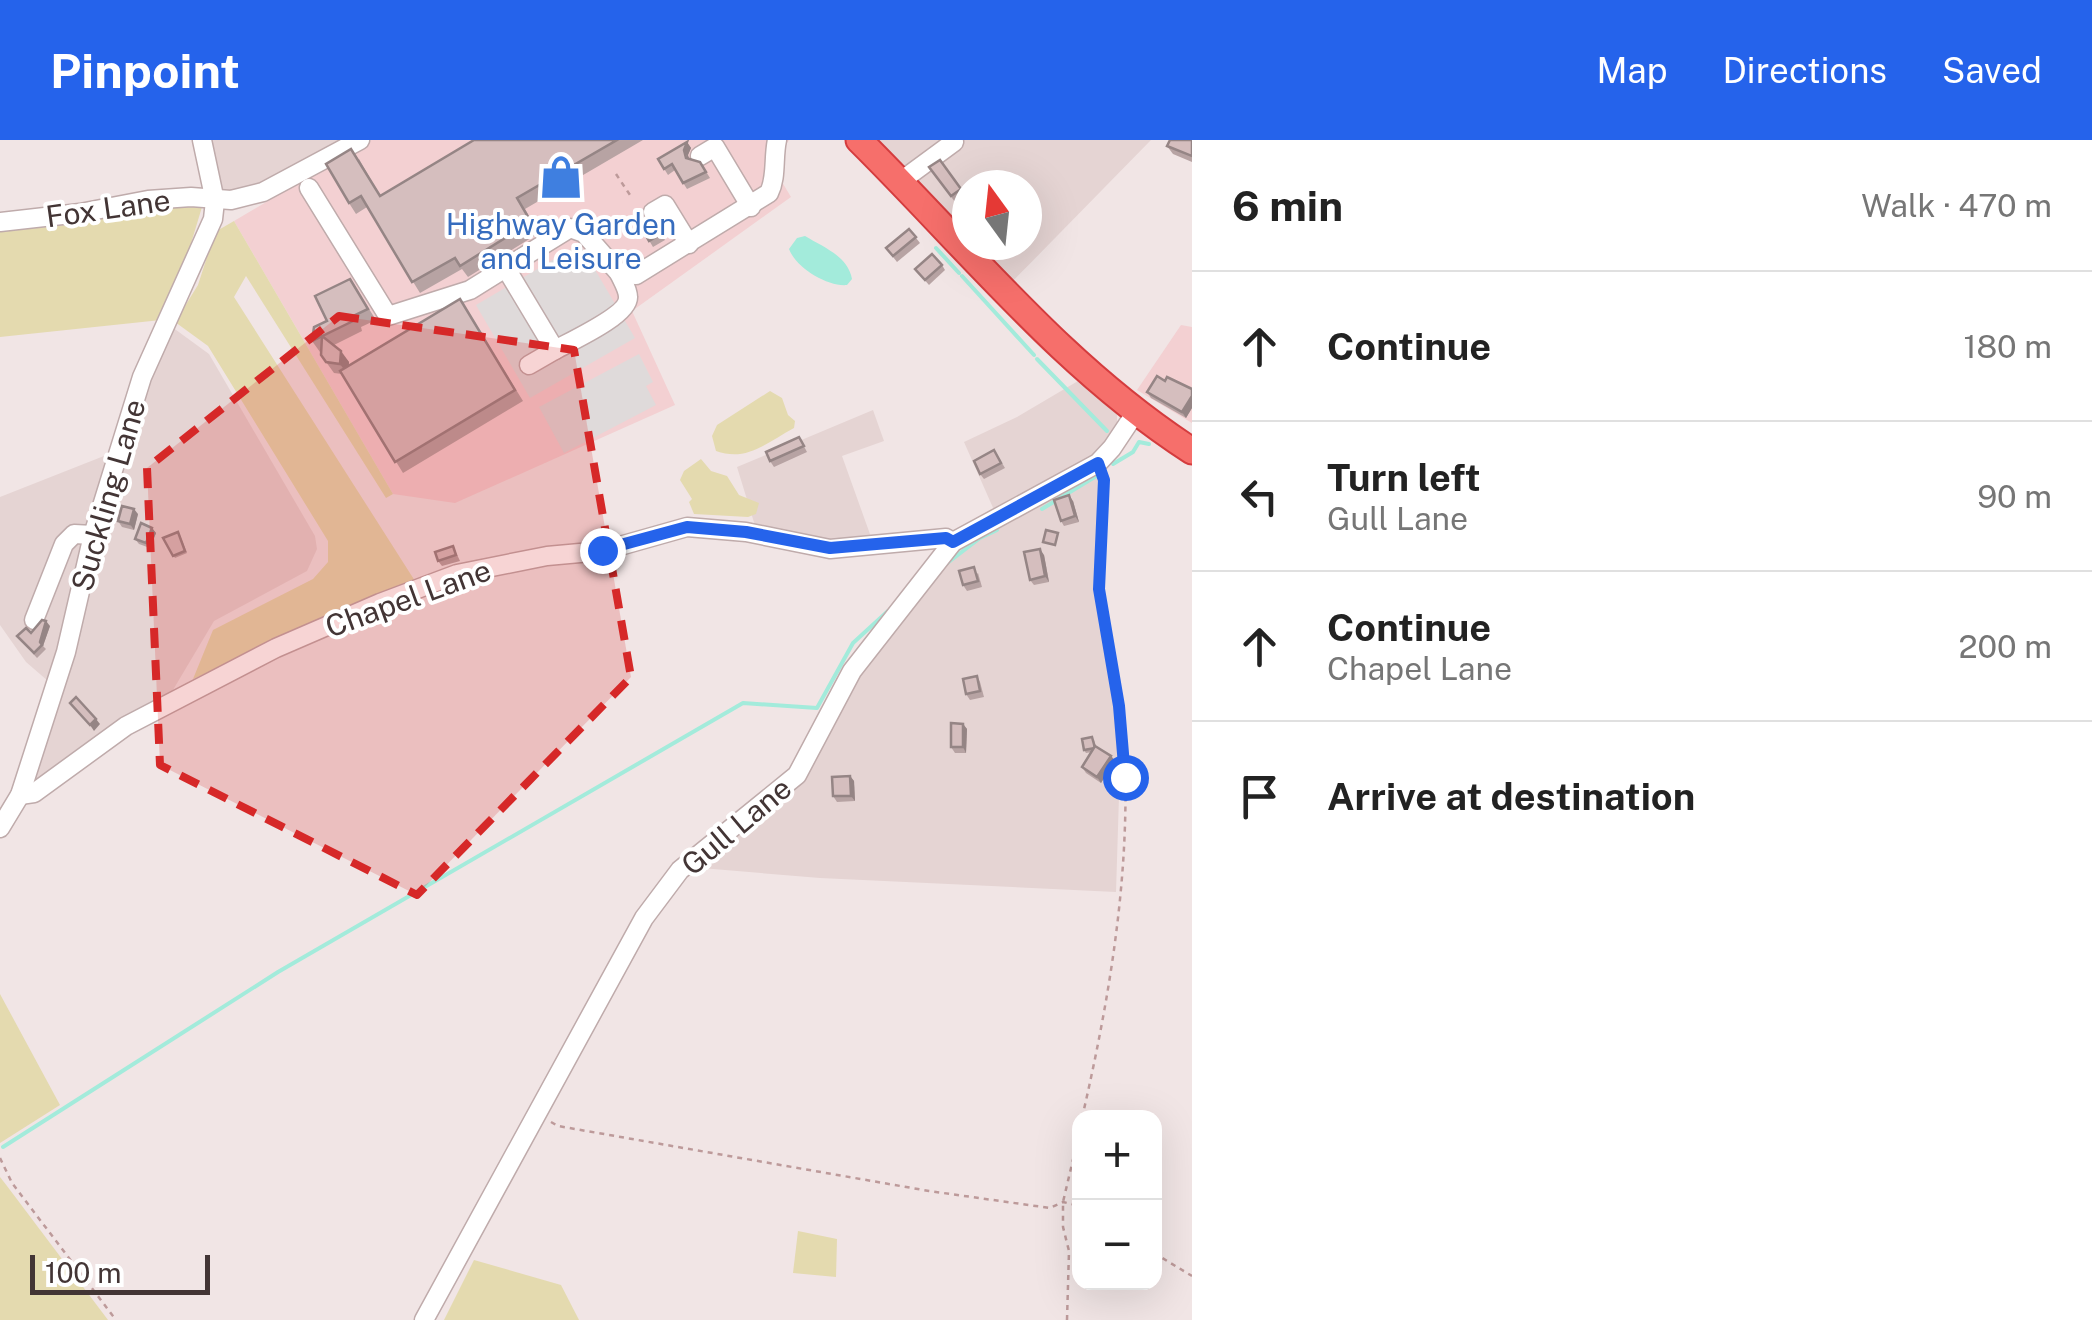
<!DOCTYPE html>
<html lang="en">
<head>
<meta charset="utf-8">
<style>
  body { margin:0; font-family:"Public Sans",sans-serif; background:#f6f6f6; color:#222 }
  .controls { position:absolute; right:30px; bottom:30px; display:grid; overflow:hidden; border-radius:20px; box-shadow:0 10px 40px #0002 }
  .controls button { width:90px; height:90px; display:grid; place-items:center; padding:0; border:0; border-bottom:2px solid #e0e0e0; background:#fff; color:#222; font:50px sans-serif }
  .compass { position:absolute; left:952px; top:30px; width:90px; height:90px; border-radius:50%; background:#fff; box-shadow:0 10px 40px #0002; rotate:345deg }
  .scale { position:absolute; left:30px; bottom:25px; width:180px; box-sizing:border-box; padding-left:10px; border:5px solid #433535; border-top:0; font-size:28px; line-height:35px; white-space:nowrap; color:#433535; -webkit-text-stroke:8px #fff; paint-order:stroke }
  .stop { position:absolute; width:30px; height:30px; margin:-22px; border:8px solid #2563eb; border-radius:50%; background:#fff }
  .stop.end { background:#2563eb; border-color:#fff; box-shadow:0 2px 10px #0008 }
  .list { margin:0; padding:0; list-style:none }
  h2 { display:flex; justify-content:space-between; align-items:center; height:130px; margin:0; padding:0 40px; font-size:42px }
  h2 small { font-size:32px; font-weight:400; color:#767676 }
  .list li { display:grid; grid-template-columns:65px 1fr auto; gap:30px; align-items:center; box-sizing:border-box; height:150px; padding:0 40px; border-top:2px solid #e0e0e0 }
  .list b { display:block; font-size:38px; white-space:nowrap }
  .list p { margin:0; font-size:32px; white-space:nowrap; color:#767676 }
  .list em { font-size:32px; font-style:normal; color:#767676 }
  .icon { flex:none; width:55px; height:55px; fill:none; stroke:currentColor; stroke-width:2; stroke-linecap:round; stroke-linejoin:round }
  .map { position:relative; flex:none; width:1192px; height:1180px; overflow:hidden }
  header { display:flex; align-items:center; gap:60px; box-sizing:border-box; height:140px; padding:0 50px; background:#2563eb; color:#fff }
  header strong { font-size:48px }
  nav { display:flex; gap:55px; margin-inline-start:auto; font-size:35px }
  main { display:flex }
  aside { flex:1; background:#fff }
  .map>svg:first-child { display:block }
  .residential { fill:#e5d4d3 }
  .commercial { fill:#f3d0d2 }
  .green { fill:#e4daaf }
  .parking { fill:#dfdada }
  .water { fill:#a3ebdb }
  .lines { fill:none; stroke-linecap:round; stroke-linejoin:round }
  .stream { stroke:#a3ebdb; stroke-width:4 }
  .minor-casing { stroke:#bfabab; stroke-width:21 }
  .highway-casing { stroke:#d43c3e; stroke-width:29 }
  .path { stroke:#bd9a9a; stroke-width:2.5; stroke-dasharray:5 5; stroke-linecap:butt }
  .minor { stroke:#fff; stroke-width:18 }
  .highway { stroke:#f66f6b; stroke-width:25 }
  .wall { fill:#b7a3a3 }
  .shaded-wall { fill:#958585 }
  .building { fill:#d5bebe; stroke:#958585; stroke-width:2.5 }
  .route { stroke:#2563eb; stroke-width:12 }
  .marked { fill:#d62828; fill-opacity:0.2; stroke:#d62828; stroke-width:8; stroke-dasharray:20 12; stroke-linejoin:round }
  .labels { text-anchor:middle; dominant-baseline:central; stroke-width:8; stroke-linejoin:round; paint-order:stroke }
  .street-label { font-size:30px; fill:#433535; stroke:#fff }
  .shop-label { font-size:30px; fill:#366cbe; stroke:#fff }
</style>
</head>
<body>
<header>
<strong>Pinpoint</strong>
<nav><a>Map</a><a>Directions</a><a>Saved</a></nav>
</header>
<main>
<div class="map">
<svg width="1192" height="1180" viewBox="0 0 1192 1180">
  <rect width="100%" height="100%" fill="#f1e5e5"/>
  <g class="residential">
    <path d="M206,0H349L261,47L224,54L218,51Z"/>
    <path d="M879,0H1151L1010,144L974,105H1027V45H967V97Z"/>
    <path d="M172,187L209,214L315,396L317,409L307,431L214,481L170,555L35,646H29L48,541L26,522L0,485V357L109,314L125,320L144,248Z"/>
    <path d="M1078,241L1117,273V288L1102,311L994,370L964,302L1017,277Z"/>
    <path d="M873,270L884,301L842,316L871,397L840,402L757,392L737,327Z"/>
    <path d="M1100,332L1096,458L1116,580L1120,624L1116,752L820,738L701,728L783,654L858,536L955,413L989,390Z"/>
  </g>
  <g class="commercial">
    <path d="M371,0H789L780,14L782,42L791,57L632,171L675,265L455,363L393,354L234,81Z"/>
    <path d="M1181,185L1192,187V283L1137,250Z"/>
  </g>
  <g class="green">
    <path d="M202,67L183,130L161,180L0,197V92L84,83L148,68Z"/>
    <path d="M234,81L393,354L386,358L246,136L234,157L415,441L193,539L213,490L313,439L328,422V401L208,206L175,182L198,145L215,92Z"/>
    <path d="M770,251L782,258L788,275L795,281L794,288C766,303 747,322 716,311L712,296L717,285Z"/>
    <path d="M701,319L711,331L727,336L739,355L759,363L756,374L748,377L694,374L689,362L692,359L680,340L684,331Z"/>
    <path d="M0,854L60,965L0,1003Z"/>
    <path d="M0,1037L7,1046L108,1180H0Z"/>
    <path d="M798,1091L837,1099L836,1137L793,1133Z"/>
    <path d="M474,1120L561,1145L579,1180H444Z"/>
  </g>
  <g class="parking">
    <path d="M580,104L635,198L530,258L476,165Z"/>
    <path d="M639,214L653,242L646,246L656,265L564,313L539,267Z"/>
  </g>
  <path class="water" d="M805,96C823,107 848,116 852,139L847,145C828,147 796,128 789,109L797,98Z"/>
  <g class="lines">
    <g class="stream">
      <path d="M936,108L959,133"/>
      <path d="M962,136L1034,215"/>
      <path d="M1037,219L1107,291"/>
      <path d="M1113,324L1133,312L1139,302L1149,304"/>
      <path d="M1042,369L1098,335"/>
      <path d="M946,424L980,398L997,390"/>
      <path d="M3,1007L278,832L743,563L817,568L853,503L888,471"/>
    </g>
    <g class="minor-casing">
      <g id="minor">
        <path d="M700,16L715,7L751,67"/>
        <path d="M901,41L954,2"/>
        <path d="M309,48L388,176L470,150L570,88L584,93L619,133L636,135L769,53C777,37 773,18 777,0"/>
        <path d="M653,72L665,65L689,104"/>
        <path d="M0,82L80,73L148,60L191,57L231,60L263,52L360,0"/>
        <path d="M511,126L510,135L555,210C571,201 629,175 628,157C628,149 622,140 619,133"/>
        <path d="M529,225L555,210"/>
        <path d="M34,480L64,404L74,394L93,395"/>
        <path d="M20,655L34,653L126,586L276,508L380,463L457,434L547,416L602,411L687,387L746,392L830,409L946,398L953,402"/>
        <path d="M0,688L20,655L66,512L93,395L142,237L213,79L215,61L202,0"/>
        <path d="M424,1180L644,778L680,730L797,635L852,531L953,402L1098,323L1112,308L1136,272"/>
      </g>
    </g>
    <g class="highway-casing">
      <path id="highway" d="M859,0C967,107 1063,228 1192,311"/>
    </g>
    <g class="path">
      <path d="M616,34L630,55"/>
      <path d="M1082,978C1109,861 1129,742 1125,622C1123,564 1101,508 1099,449C1097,411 1108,372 1103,335"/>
      <path d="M551,982L558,986L929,1051L1050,1068L1063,1062L1080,1066"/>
      <path d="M0,1018L12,1043L116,1180"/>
      <path d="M1154,1113L1192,1136"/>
      <path d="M1067,1180L1069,1111L1063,1087V1062L1080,990"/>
    </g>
    <use href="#minor" class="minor"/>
    <use href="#highway" class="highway"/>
  </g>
  <g class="wall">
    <path d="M474,0H643L525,69L539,93L468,137L462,129L420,153L367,67L356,74L349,63L359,19L380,56Z"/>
    <path d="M1192,0V22L1173,14L1167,6Z"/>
    <path d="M687,2L691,8L688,15L689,18L700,22L710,38L687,49L675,30L668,35L658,19Z"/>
    <path d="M940,20L965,54L955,62L929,27Z"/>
    <path d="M652,80L665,100L653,107L641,87Z"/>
    <path d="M909,89L920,103L897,122L886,108Z"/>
    <path d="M942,125L945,130L929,145L915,129Z"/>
    <path d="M350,139L376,180L361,187L362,191L334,205L349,222V225L460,159L523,261L403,333L342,234L334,233L321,215V211L320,212L312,201L327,181Z"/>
    <path d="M1165,241L1192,249V268L1186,278L1151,258L1147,252Z"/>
    <path d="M799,297L807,312L774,327L770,321Z"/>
    <path d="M994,310L1005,328L984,339L980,334Z"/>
    <path d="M1073,361L1079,382L1064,386L1061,381Z"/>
    <path d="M138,374L134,390L122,387L118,381Z"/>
    <path d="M152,388L156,393L150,408L139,404L135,399Z"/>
    <path d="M180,395L187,413L175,418L163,398Z"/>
    <path d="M453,406L460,421L442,426L438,421Z"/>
    <path d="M1044,415L1049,442L1034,445L1030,440Z"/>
    <path d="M978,433L982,447L967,451L963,445Z"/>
    <path d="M50,486L43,506L46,509L37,518L17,496L31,493Z"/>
    <path d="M977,536L980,542L984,557L970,560L966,554Z"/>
    <path d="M963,584L967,589L966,613H955L951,607Z"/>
    <path d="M1094,600L1096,606L1111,616L1115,621L1101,643L1086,633L1082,627L1092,612L1086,613L1084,610Z"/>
    <path d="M850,636L854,641L855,661L837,662L833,656Z"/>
  </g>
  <g class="shaded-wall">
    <path d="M687,2L691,8L688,15L690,23L684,10Z"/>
    <path d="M341,211L349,222L348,235L340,224Z"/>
    <path d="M1192,256V268L1186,278L1182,272Z"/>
    <path d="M1069,355L1073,361L1079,382L1075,376Z"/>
    <path d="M134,369L138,374L134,390L130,384Z"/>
    <path d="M152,388L156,393L150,408L146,403Z"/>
    <path d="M1040,409L1044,415L1049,442L1045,436Z"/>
    <path d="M46,481L50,486L43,506L40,502Z"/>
    <path d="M96,579L100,584L94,591L90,585Z"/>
    <path d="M963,584L967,589L966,613L963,607Z"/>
    <path d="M1111,616L1115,621L1101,643L1097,637Z"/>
    <path d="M850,636L854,641L855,661L851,656Z"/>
  </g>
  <g class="building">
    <path d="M474,0H617L517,58L531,82L460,126L455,118L412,142L361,56L349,63L326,24L351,9L380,56Z"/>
    <path d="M1170,0H1192V16L1167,6Z"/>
    <path d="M687,2L684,10L686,18L700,22L706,32L683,43L672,24L664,29L658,19Z"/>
    <path d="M940,20L961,49L951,56L929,27Z"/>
    <path d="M652,80L661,94L649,101L641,87Z"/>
    <path d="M909,89L916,97L893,116L886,108Z"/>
    <path d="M932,114L942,125L925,140L915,129Z"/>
    <path d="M350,139L368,169L353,176L355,180L312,201L314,187L327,181L315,156Z"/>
    <path d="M460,159L515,250L395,322L340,231Z"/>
    <path d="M322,196L341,211L340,224L326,222L321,215Z"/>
    <path d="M1157,236L1165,241L1167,237L1192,249V256L1182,272L1147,252Z"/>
    <path d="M799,297L804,306L770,321L766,312Z"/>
    <path d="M994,310L1001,323L980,334L974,321Z"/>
    <path d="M1069,355L1075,376L1061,381L1054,360Z"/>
    <path d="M122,366L134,369L130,384L118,381Z"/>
    <path d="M141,383L152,388L146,403L135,399Z"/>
    <path d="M1046,390L1058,393L1055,405L1043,402Z"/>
    <path d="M178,392L185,411L173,416L163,398Z"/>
    <path d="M453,406L456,415L438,421L435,412Z"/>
    <path d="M1040,409L1045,436L1030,440L1024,412Z"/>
    <path d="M974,427L978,441L963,445L959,431Z"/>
    <path d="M42,480L46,481L40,502L42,505L34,513L17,496L26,488L31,493Z"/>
    <path d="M977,536L980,551L966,554L963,539Z"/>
    <path d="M76,557L96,579L90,585L70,563Z"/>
    <path d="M951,583L963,584V607H951Z"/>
    <path d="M1092,597L1095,608L1084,610L1082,599Z"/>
    <path d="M1095,606L1111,616L1097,637L1082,627Z"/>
    <path d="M850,636L851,656H833L832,637Z"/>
  </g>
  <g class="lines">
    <path class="route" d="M602,410L687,387L746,392L830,408L946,398L953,402L1098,323L1104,340L1099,449L1119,566L1125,637"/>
  </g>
  <path class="marked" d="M339,176L574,210L631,537L417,755L160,625L147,328Z"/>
  <defs>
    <g id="shop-bare" transform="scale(3.45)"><path d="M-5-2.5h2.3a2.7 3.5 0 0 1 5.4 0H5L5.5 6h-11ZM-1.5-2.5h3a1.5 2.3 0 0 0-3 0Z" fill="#3f7fe0" stroke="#fff" stroke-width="2.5" paint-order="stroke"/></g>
  </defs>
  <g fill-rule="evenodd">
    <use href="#shop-bare" x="561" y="37"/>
  </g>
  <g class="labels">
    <g class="street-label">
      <text transform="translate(108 68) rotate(-8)">Fox Lane</text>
      <text transform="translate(108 355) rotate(-74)">Suckling Lane</text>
      <text transform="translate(408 458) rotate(-20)">Chapel Lane</text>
      <text transform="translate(736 686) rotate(-40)">Gull Lane</text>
    </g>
    <g class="shop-label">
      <text x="561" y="84">Highway Garden<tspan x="561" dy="34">and Leisure</tspan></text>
    </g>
  </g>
</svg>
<div class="controls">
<button>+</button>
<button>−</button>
</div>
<svg class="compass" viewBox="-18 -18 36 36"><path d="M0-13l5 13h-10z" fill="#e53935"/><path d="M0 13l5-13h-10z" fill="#767676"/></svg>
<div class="scale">100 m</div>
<div class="stop" style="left:1125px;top:637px"></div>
<div class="stop end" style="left:602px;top:410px"></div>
</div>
<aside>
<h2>6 min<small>Walk · 470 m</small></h2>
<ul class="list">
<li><svg class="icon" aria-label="ahead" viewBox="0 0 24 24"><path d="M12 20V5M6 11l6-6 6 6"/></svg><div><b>Continue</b></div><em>180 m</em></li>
<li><svg class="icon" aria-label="left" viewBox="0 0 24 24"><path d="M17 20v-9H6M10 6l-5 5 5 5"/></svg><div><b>Turn left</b><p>Gull Lane</p></div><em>90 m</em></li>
<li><svg class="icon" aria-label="ahead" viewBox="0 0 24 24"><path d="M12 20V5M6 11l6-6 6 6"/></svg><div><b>Continue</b><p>Chapel Lane</p></div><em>200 m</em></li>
<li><svg class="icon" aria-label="arrive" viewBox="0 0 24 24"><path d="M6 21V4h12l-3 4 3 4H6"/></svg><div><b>Arrive at destination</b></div></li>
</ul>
</aside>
</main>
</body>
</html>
